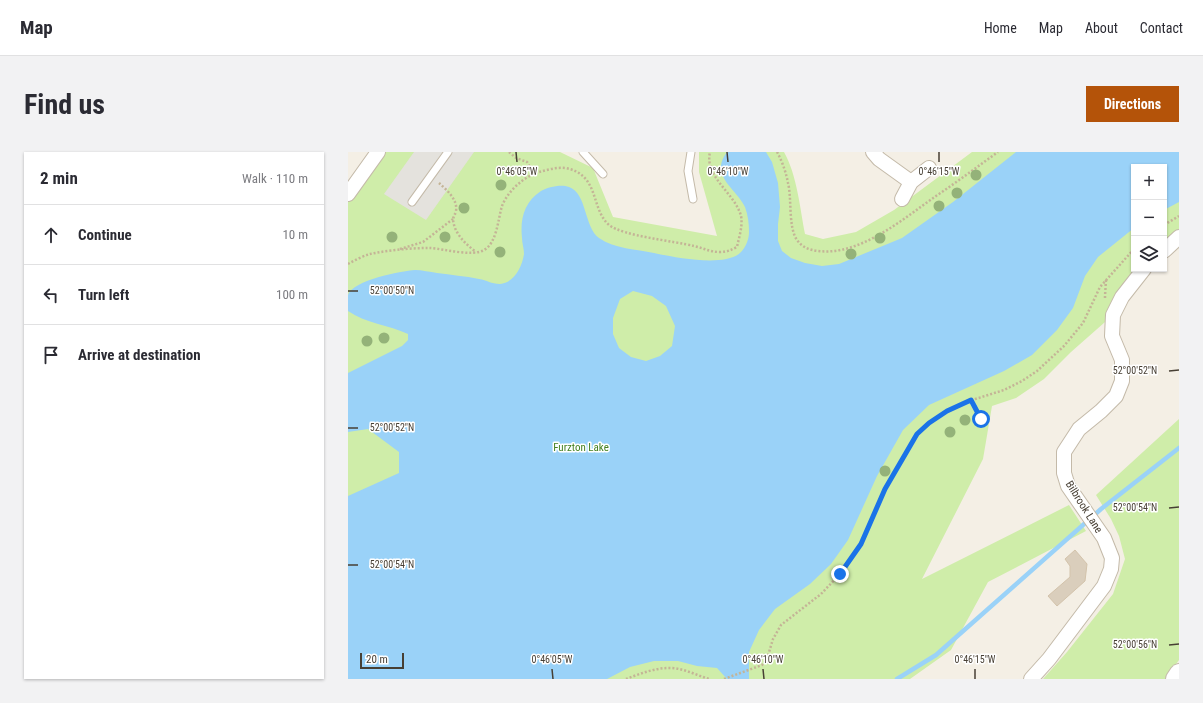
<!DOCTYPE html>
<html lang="en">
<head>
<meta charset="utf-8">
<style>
  body { margin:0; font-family:"Roboto Condensed",sans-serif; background:#f2f2f3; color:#2b2b33 }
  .controls { position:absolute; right:12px; top:12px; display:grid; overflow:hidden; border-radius:0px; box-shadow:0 1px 3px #0004 }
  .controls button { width:36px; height:36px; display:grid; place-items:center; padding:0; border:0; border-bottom:1px solid #e1e1e2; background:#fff; color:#2b2b33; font:20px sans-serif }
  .scale { position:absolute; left:12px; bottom:10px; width:44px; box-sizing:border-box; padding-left:4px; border:2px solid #473f34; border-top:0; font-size:11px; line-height:14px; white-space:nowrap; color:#473f34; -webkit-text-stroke:3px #fff; paint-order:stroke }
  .stop { position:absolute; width:12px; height:12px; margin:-9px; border:3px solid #1a73e8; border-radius:50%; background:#fff }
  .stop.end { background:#1a73e8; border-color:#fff; box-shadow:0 1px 4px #0008 }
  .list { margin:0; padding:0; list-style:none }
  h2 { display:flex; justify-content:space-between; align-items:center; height:52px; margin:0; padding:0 16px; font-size:17px }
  h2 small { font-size:13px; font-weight:400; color:#7c7c81 }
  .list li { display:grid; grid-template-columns:26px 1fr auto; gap:12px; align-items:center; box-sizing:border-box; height:60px; padding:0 16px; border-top:1px solid #e1e1e2 }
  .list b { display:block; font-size:15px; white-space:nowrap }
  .list em { font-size:13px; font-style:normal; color:#7c7c81 }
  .icon { flex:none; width:22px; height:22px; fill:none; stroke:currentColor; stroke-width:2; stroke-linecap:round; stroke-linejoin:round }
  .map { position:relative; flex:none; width:831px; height:527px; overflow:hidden; border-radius:0px }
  header { display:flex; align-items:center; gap:24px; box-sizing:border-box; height:56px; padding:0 20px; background:#fff; border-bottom:1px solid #e1e1e2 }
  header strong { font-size:19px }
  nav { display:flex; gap:22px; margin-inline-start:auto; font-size:14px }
  .intro { display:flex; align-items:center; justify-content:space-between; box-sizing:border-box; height:96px; padding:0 24px }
  h1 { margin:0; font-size:28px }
  .button { padding:10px 18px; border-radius:0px; background:#b45309; color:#fff; font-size:14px; font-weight:700 }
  main { display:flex; gap:24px; padding:0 24px }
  aside { flex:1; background:#fff; border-radius:0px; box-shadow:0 1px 3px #0004 }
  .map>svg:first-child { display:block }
  .green { fill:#cfeda9 }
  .parking { fill:#e4e2dd }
  .water { fill:#9ad2f8; fill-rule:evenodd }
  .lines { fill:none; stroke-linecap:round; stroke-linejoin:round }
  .stream { stroke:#9ad2f8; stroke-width:4.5 }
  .building { fill:#dacebc; stroke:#d3c3ab }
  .service-casing { stroke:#c4baa9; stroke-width:9 }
  .minor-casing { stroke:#c4baa9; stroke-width:16 }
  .tertiary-casing { stroke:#c4baa9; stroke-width:20 }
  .path { stroke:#c4b496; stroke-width:2.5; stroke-dasharray:2 2; stroke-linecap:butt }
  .service { stroke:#fff; stroke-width:7 }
  .minor { stroke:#fff; stroke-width:14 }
  .tertiary { stroke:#fff; stroke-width:18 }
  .tree { fill:#94b279 }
  .route { stroke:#1a73e8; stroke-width:5 }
  .ticks { fill:none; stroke:#473f34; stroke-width:1.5 }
  .labels { text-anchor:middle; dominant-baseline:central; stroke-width:3; stroke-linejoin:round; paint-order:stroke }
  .park-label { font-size:11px; fill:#458020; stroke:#fff }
  .street-label { font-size:11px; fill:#473f34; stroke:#fff }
  .ticks-label { font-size:10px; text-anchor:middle; fill:#473f34; stroke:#fff; stroke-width:3; stroke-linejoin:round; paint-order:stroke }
</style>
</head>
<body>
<header>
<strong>Map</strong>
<nav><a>Home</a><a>Map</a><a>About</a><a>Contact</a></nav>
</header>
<div class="intro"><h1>Find us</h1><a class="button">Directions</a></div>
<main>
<aside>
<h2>2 min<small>Walk · 110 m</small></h2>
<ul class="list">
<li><svg class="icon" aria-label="ahead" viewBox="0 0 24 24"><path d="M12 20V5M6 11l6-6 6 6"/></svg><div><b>Continue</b></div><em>10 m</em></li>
<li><svg class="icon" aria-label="left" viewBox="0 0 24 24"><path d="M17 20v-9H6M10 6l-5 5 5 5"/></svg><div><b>Turn left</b></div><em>100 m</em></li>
<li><svg class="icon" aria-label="arrive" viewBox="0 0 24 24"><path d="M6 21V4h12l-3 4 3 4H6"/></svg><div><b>Arrive at destination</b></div></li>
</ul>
</aside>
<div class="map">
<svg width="831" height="527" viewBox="0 0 831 527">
  <rect width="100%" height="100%" fill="#f4efe5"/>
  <g class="green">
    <path d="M30,0H212L245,16L265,65L369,84L351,20V0H436C449,23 452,56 457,82L475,87L508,80L546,58L624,0H831V85L816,99V15H786V117H796L765,163L723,200L696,227L668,246L644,254L635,307L574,427L721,353L738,379L640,430L603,498L562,527H0V42Z"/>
    <path d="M831,267V508L817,527H695L719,500L765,442L777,407L771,384L763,367L748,343Z"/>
  </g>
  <path class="parking" d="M66,0H126L78,68L36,42Z"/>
  <path class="water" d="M379,0H418L424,10L430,31L432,55L430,72V89L434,99L443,106L457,111L474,114L491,112L554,86L605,50L668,0H831V50L816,58V15H786V76L750,105L737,124L725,156L709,178L684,203L656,219L581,253L555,278L529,324L500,388L483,412L462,432L427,457L411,478L401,500V527H379L369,516L349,514L330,509H306L282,515L259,527H0V344L51,321V300L20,277L0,280V221L54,194L60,188V182C41,173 17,171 0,159C0,154 0,147 0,143C5,128 53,119 67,118C74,118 82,120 89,121C103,123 117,124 131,127C139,128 143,132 152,132C166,131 174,115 176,102C176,97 174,91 174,86C172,67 176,50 193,39C200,35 213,32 221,35C239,41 236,75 251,86C267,97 288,97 306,101C325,105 378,116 393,100C398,95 401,87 401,80C401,72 400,63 397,55C388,36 361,24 379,0ZM285,139L304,144L318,154L327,174L324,194L312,204L298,209L283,205L271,196L265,182V166L272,147Z"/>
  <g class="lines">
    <path class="stream" d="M549,527L588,503L753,357L831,296"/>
  </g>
  <path class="building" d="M727,398L739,412L737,429L709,454L700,444L722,425V414L717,407Z"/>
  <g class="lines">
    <g class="service-casing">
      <g id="service">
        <path d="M235,0L255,22"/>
        <path d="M343,0L340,19L345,47"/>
        <path d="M64,50L100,0"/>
      </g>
    </g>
    <g class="minor-casing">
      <g id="minor">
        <path d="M525,0L531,7L563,30"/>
        <path d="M0,42L30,0"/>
        <path d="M554,47L563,30L581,16"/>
        <path d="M816,99L831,85"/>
        <path d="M683,527L701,507L756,434L763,417L764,406L756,386L720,334L716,321V300L731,277L753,259L768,244L774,229V208L764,184L765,163L774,145L796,117"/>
      </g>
    </g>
    <g class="tertiary-casing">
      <path id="tertiary" d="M827,527L831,521"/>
    </g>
    <g class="path">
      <path d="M161,0L168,6L179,10L186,22"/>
      <path d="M429,0C434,9 438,20 440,31C444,46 440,75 449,88C454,95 461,98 470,99C512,104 555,67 588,44C609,30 629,15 650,0"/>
      <path d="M91,31C99,38 110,48 108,59C107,63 105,65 105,68C107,83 118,92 128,100"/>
      <path d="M816,73L831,64"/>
      <path d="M52,97L75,90L105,67"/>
      <path d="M0,112C7,108 15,104 22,102C41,98 63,96 82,96C97,97 124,105 136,98C149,91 150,67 154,54C160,39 175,25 191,20C199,18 208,15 217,16C252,22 242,56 261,73C275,84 326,89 346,94C355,96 362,100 372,100C379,100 383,98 389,95C391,85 395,74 393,64C387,41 356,25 362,0"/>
      <path d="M757,146V144L758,128"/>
      <path d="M623,249L633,267"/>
      <path d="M278,527C294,521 314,513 331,517C341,519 351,524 361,527"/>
      <path d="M376,527L414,513L419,507L425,487L433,473L473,442L492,422L513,392L537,337L569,282L581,271L599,259L621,249L656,238L674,229L689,219L716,194L735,171L752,135L786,97"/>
    </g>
    <use href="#service" class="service"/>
    <use href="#minor" class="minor"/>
    <use href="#tertiary" class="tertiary"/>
  </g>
  <g class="tree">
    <circle cx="628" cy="23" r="5.5"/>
    <circle cx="153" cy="33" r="5.5"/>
    <circle cx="609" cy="41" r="5.5"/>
    <circle cx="591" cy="54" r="5.5"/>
    <circle cx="116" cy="56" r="5.5"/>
    <circle cx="44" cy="85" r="5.5"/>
    <circle cx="97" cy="85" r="5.5"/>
    <circle cx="532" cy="86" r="5.5"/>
    <circle cx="152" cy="100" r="5.5"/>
    <circle cx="503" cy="102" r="5.5"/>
    <circle cx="36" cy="186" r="5.5"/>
    <circle cx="19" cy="189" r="5.5"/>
    <circle cx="617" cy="268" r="5.5"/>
    <circle cx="602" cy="280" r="5.5"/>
    <circle cx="537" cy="319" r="5.5"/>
  </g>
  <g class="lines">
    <path class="route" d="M492,422L513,392L537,337L569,282L581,271L599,259L623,248L633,267"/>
  </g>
  <path class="ticks" d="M168,0L169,10M379,0L380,10M591,0V10M0,139H10M821,219L831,218M0,276H10M821,356L831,355M0,413H10M821,493L831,492M204,517L205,527M415,517L416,527M627,517V527"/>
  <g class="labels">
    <g class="park-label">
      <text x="233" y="295">Furzton Lake</text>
    </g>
    <g class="street-label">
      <text transform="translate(736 355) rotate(58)">Bilbrook Lane</text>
    </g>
  </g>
  <g class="ticks-label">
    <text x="169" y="23">0°46'05"W</text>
    <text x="380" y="23">0°46'10"W</text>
    <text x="591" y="23">0°46'15"W</text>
    <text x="44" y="142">52°00'50"N</text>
    <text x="787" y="222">52°00'52"N</text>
    <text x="44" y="279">52°00'52"N</text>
    <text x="787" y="359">52°00'54"N</text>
    <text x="44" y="416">52°00'54"N</text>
    <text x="787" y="496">52°00'56"N</text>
    <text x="204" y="511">0°46'05"W</text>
    <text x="415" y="511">0°46'10"W</text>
    <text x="627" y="511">0°46'15"W</text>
  </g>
</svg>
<div class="controls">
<button>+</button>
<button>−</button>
<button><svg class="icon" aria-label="layers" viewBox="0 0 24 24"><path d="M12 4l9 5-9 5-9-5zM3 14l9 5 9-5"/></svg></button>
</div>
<div class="scale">20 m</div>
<div class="stop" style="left:633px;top:267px"></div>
<div class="stop end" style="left:492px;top:422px"></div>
</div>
</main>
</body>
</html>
